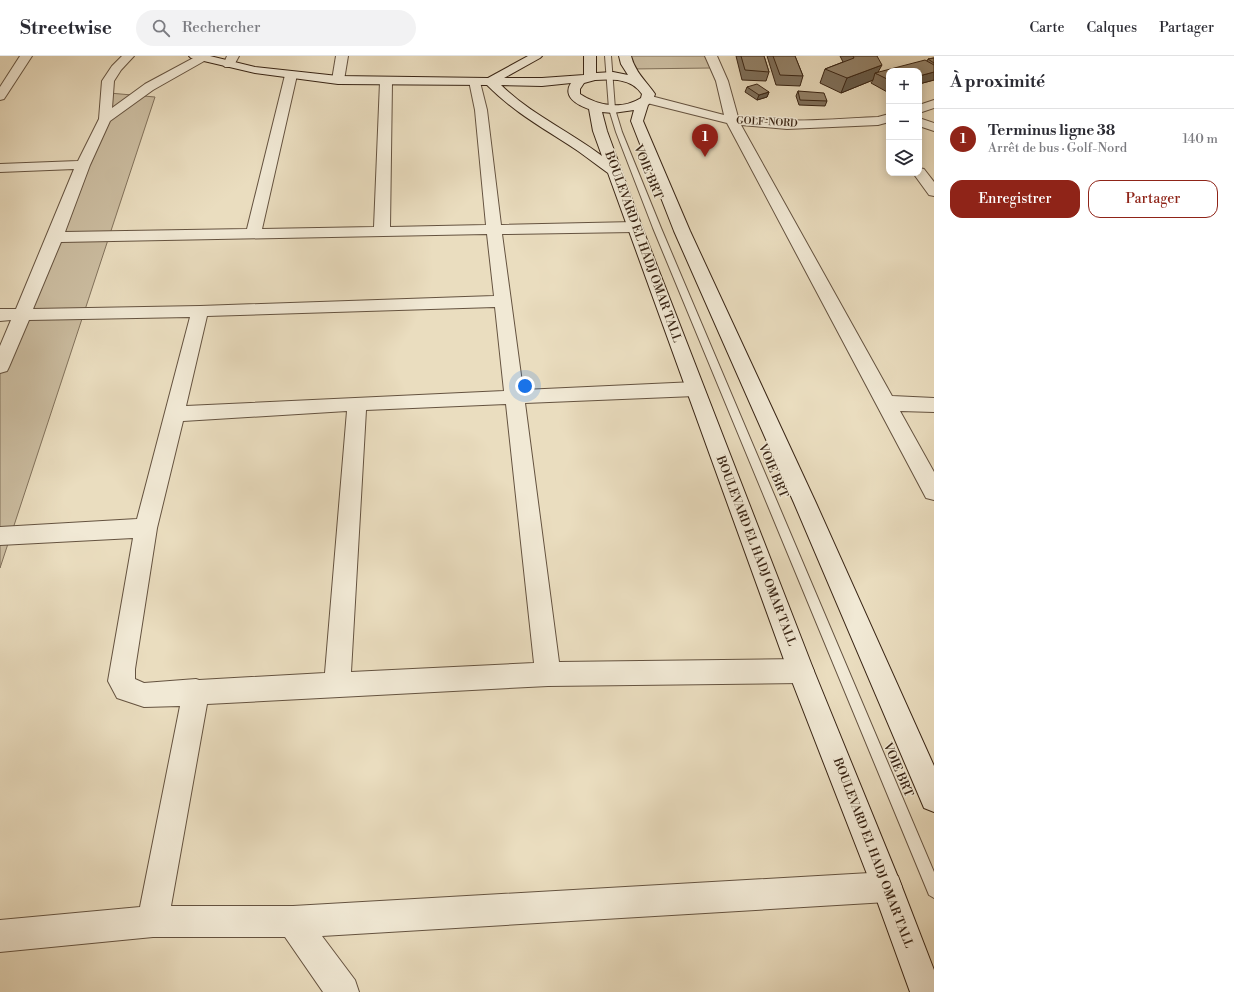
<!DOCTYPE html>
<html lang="fr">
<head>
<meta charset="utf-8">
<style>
  body { margin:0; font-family:"Libre Bodoni",serif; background:#f2f2f3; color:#2b2b33 }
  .controls { position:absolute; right:12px; top:12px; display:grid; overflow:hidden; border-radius:8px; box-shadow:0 2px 10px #0003 }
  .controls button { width:36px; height:36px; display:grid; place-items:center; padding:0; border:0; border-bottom:1px solid #e1e1e2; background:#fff; color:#2b2b33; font:20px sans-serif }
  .you { position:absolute; left:525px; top:330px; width:14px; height:14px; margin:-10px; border:3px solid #fff; border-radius:50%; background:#1a73e8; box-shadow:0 0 0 6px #1a73e833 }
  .badge { display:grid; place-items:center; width:26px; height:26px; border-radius:50%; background:#8f2418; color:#fff; font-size:13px; font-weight:700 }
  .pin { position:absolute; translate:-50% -33px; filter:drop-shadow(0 1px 2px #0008) }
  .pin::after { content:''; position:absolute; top:21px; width:14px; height:12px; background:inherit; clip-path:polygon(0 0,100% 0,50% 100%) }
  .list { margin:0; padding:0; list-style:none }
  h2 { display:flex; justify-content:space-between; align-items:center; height:52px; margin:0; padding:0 16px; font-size:17px }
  h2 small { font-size:13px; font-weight:400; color:#7c7c81 }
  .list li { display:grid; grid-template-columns:26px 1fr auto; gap:12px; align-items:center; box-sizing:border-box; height:60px; padding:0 16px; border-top:1px solid #e1e1e2 }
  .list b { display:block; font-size:15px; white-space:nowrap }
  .list p { margin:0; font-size:13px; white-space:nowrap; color:#7c7c81 }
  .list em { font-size:13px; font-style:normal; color:#7c7c81 }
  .actions { display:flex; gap:8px; padding:12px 16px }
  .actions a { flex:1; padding:9px 0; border:1px solid #8f2418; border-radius:12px; text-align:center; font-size:14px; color:#8f2418 }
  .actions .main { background:#8f2418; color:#fff }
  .icon { flex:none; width:22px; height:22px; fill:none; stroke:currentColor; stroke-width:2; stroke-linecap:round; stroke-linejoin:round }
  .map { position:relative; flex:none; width:934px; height:936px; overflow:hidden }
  header { display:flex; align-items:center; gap:24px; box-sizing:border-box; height:56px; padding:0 20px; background:#fff; border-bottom:1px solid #e1e1e2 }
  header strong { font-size:19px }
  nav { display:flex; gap:22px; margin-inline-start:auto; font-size:14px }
  .search { width:280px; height:36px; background:#f2f2f3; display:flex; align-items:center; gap:10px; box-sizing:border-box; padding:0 14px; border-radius:22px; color:#7c7c81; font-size:15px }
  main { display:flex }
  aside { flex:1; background:#fff }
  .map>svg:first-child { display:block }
  .green { fill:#ccbea2; stroke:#82725c }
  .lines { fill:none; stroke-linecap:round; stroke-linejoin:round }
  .service-casing { stroke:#655340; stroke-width:2 }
  .minor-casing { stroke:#655340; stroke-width:2 }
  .secondary-casing { stroke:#392515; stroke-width:2 }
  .service { fill:#f1e9d5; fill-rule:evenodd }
  .minor { fill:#f1e9d5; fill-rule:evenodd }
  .secondary { fill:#f1e9d5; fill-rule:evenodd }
  .wall { fill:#80725e; stroke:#392515 }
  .shaded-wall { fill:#685d4c; stroke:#392515 }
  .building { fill:#95856d; stroke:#392515 }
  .labels { text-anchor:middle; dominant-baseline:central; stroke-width:3; stroke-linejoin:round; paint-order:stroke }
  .far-street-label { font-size:10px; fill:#392515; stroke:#f1e9d5 }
  .street-label { font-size:12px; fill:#392515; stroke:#f1e9d5 }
</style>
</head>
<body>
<header>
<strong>Streetwise</strong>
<div class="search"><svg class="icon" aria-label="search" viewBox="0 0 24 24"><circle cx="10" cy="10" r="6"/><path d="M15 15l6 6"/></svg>Rechercher</div>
<nav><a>Carte</a><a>Calques</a><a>Partager</a></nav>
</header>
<main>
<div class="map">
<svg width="934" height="936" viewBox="0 0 934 936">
  <rect width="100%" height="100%" fill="#eaddbf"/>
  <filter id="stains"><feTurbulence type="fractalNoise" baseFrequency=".005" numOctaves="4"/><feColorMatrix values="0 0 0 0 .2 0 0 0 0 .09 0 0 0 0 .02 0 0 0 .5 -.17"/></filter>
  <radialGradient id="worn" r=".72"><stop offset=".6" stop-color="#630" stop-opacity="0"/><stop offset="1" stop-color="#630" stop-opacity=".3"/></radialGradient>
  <g class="green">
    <path d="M626,0H706L711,12L632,13Z"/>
    <path d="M109,37L155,41L0,512V310Z"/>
  </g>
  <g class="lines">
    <g class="service-casing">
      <path id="service" d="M605,0H611L615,53L622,76L661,172L934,816V842L929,839L653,172L616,76L609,53Z"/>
    </g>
    <g class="minor-casing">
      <g id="minor">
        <path d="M20,0H32L4,43L0,44V31Z"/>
        <path d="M122,0H134L121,14L114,25L112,52L145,28L197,0H206L208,2L206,4L153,34L110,65L90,109L65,176L247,173L285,19L287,17H295L297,19L262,173L374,171L380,26L382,23H390L392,26L390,171L486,169L475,54L469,25L471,22H479L487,54L501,169L634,166L639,168L642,171L639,174L634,176L502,178L523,334L695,326L702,328L704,333L702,338L695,340L525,347L559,606L801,603L810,607L814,615L810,623L801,627L548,630L207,648L171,850H293L887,816L898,820L902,831L898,842L887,846L322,880L355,924L359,936H323L285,881H153L0,896V864L140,851L180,650L144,651L117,642L108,625L133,482L0,489V471L137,463L190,261L29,264L9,311L7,315L0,317V290L11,264L0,265V253H16L74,113L0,116V108L78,105L99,63L102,25L112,10ZM487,178L494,240L200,250L33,253L61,186ZM495,251L504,335L186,350L207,260ZM506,348L534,607L351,616L366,354ZM347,355L325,617L199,624L196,623L144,627L135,623V613L157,472L183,365Z"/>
        <path d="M227,0H239L233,11H225L223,9Z"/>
        <path d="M336,0H348L344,24L342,27H334L332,24Z"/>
        <path d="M705,0H717L728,25L738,61C784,68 831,63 878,61L889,58V66L878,69L787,73L741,69L892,340L934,342V356L900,355L934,416V444L926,442L727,67L643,46L641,43L643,40L647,39L724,59L716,25Z"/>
        <path d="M934,44V52L919,57V49Z"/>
        <path d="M919,62L934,67V75L919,70Z"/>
        <path d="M919,112L924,113L934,126V140L929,139L913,117H919Z"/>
      </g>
    </g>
    <g class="secondary-casing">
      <path id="secondary" d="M189,0H210L255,11L338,20L488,22L528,0H542L540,2L504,22H542L584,19V0H596V17L613,16L628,19L621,8L619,0H631C635,16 646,25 655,38L653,44L648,49L643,65L690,175L816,447L934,710V756L924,752L794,447L674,175L631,65L634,54L613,57L602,56L607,75L642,171L814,615L902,831L934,914V936H910L872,831L788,615L608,117C598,110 588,102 578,95C545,73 516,58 487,29L338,28L255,17L191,2ZM595,24C612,23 631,22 642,38L641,42C622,54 598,50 580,38V33L584,27ZM571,27C562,41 578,49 589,53L593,75L602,100C569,75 530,58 501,29L542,30Z"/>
    </g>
    <use href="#service" class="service"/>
    <use href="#minor" class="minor"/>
    <use href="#secondary" class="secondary"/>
  </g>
  <g class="wall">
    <path d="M736,0H764L769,16L766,25L742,24Z"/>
    <path d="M767,0H795L803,20L800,30L776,29Z"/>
    <path d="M840,0H877L878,17L927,5L928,3L934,2V24L919,28V15H889V37L871,27L873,24L841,37L820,27L825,13L843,6Z"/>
    <path d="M747,31L769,36L767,41L757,44L745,36Z"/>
    <path d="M798,35L827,45L825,50L799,49L796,40Z"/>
  </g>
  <g class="shaded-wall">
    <path d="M882,9L877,18L875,17L873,24L841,37L847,22Z"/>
    <path d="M934,16V24L919,28V20Z"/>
    <path d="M769,36L767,41L757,44L759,39Z"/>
  </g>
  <g class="building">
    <path d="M741,0H764L769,16L745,14Z"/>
    <path d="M773,0H795L803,20L780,19Z"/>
    <path d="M853,0H877L882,9L847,22L825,13L854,2Z"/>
    <path d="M934,2V7L928,3Z"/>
    <path d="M925,4L934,9V16L919,20V15H889V24L875,17Z"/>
    <path d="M757,28L769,36L759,39L747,31Z"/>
    <path d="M798,35L824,37L827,45L800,44Z"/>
  </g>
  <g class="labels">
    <g class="far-street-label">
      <text transform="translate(767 66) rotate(3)">GOLF-NORD</text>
    </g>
    <g class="street-label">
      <text transform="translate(648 116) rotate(68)">VOIE BRT</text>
      <text transform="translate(643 191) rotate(70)">BOULEVARD EL HADJ OMAR TALL</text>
      <text transform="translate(773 415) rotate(67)">VOIE BRT</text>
      <text transform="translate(756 495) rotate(69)">BOULEVARD EL HADJ OMAR TALL</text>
      <text transform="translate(898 714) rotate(67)">VOIE BRT</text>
      <text transform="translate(873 797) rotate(69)">BOULEVARD EL HADJ OMAR TALL</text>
    </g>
  </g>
  <rect width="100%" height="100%" filter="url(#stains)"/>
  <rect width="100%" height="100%" fill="url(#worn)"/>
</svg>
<div class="controls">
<button>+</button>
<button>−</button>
<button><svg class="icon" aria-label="layers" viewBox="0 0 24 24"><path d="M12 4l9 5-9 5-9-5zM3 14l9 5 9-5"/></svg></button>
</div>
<div class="you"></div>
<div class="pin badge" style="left:705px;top:101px">1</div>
</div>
<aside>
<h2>À proximité<small></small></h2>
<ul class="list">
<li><span class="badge">1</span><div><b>Terminus ligne 38</b><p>Arrêt de bus · Golf-Nord</p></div><em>140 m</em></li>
</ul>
<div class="actions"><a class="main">Enregistrer</a><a>Partager</a></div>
</aside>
</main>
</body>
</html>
